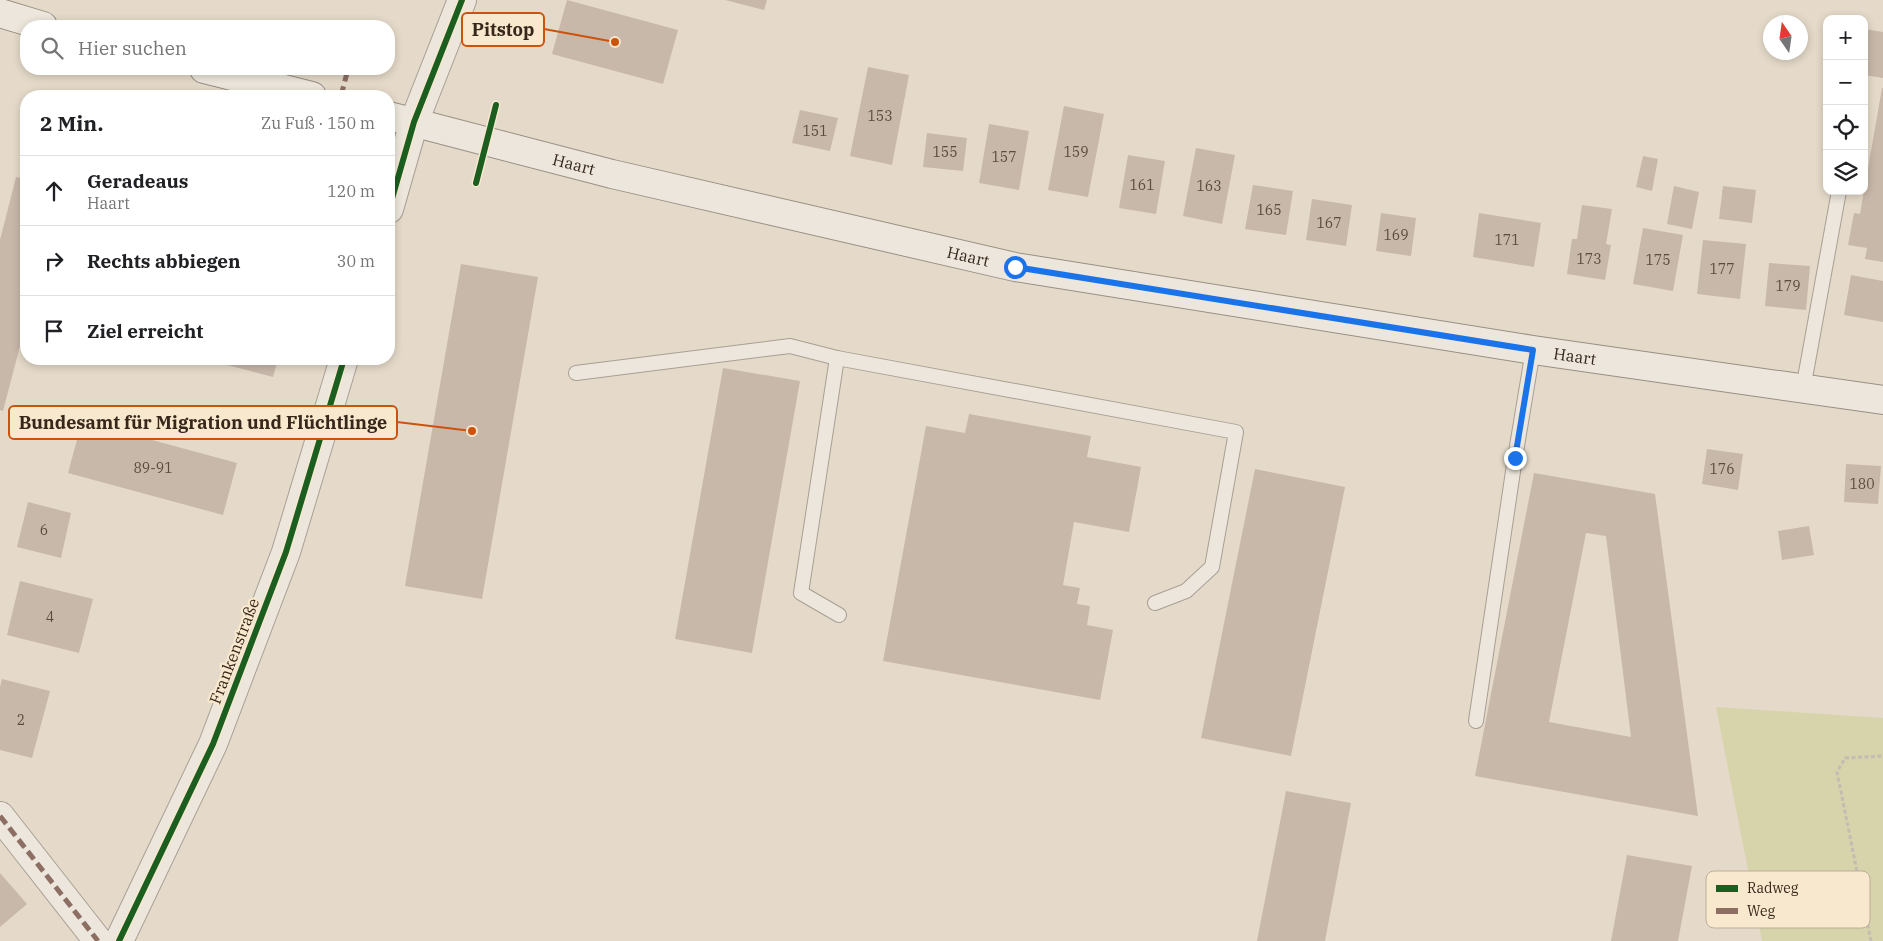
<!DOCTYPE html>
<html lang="de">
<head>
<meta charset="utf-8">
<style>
  body { margin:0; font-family:"IBM Plex Serif",serif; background:#f2f2f2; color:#202124 }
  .controls { position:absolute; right:15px; top:15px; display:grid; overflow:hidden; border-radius:10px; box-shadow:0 2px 8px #0003 }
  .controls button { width:45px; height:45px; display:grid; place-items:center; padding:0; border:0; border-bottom:1px solid #e0e0e0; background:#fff; color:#202124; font:25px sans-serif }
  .compass { position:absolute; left:1763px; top:15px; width:45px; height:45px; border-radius:50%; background:#fff; box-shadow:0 2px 8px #0003; rotate:347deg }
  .stop { position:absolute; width:15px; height:15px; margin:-11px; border:4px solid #1a73e8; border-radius:50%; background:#fff }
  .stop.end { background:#1a73e8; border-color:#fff; box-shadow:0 1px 5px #0008 }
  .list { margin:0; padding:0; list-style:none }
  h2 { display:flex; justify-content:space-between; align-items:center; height:65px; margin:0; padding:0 20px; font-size:21px }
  h2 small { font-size:16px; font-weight:400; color:#757577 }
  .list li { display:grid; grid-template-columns:32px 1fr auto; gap:15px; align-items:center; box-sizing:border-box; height:70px; padding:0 20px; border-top:1px solid #e0e0e0 }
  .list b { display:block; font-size:19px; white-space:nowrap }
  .list p { margin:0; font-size:16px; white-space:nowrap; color:#757577 }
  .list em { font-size:16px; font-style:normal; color:#757577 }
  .icon { flex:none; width:28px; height:28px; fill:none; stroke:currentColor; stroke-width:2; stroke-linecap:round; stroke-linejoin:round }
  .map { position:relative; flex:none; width:1883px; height:941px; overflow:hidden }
  .search { position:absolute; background:#fff; box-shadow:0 2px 8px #0003; left:20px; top:20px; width:375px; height:55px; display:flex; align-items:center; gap:12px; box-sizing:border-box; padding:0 18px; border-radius:20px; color:#757577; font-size:19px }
  .panel { position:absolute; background:#fff; box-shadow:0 2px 8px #0003; left:20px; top:90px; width:375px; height:275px; border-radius:20px }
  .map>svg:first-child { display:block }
  .green { fill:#d7d3ab }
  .building { fill:#c8b8aa; fill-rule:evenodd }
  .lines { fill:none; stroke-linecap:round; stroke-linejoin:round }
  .service-casing { stroke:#a99f93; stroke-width:16 }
  .minor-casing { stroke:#a99f93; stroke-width:30 }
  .secondary-casing { stroke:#998f83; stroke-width:30 }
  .path { stroke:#c4bcb3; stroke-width:3; stroke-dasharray:4 2.5; stroke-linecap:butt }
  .service { stroke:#ece6dc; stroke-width:14 }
  .minor { stroke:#ece6dc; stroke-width:28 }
  .secondary { stroke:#ece6dc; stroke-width:28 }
  .quiet { stroke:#8d6e63; stroke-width:5; stroke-dasharray:10 5; stroke-linecap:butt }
  .cycleway-casing { stroke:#f7e8ce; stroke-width:9 }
  .cycleway { stroke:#1b5e20; stroke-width:6 }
  .route { stroke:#1a73e8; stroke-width:6 }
  .labels { text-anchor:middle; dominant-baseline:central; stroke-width:4.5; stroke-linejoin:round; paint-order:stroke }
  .number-label { font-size:14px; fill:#5b4b3f }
  .street-label { font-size:16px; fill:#37271b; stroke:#f7e8ce }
  .key { fill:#f7e8ce; stroke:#bdae98; stroke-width:1 }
  .key-label { font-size:14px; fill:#37271b }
  .leader { fill:none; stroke:#cd520e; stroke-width:2 }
  .callout-dot { fill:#cd520e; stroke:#f7e8ce; stroke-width:2 }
  .callout { fill:#f7e8ce; stroke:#cd520e; stroke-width:2 }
  .callout-label { font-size:18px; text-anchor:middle; font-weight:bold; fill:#37271b }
</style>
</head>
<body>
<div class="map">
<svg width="1883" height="941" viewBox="0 0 1883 941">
  <rect width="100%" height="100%" fill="#e5dac9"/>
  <path class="green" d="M1716,707L1883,718V941H1762Z"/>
  <g class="building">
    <path d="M567,0L678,30L663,84L552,54Z"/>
    <path d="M725,0H767L764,10Z"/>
    <path d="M1865,29L1883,32V78L1864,75Z"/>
    <path d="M868,67L909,75L892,165L850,156Z"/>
    <path d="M1882,88H1883V262L1865,259L1867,248L1848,245L1854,213L1860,214Z"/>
    <path d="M1064,106L1104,114L1088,197L1048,190Z"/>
    <path d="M800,110L838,118L830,151L792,143Z"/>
    <path d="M989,124L1029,131L1019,190L979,183Z"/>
    <path d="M927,133L967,138L963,171L923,167Z"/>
    <path d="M1196,148L1235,155L1222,224L1183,216Z"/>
    <path d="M1128,155L1165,161L1156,214L1119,208Z"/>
    <path d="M1643,156L1658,159L1652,191L1636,187Z"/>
    <path d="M16,177L26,179V323L3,411L0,410V240Z"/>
    <path d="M1253,185L1293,191L1286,235L1245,229Z"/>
    <path d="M1674,186L1699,192L1692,229L1667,224Z"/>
    <path d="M1723,186L1756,190L1752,223L1719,219Z"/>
    <path d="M1312,199L1352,205L1346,246L1306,240Z"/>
    <path d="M1582,205L1612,209L1606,244L1611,245L1605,280L1567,274L1572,239H1577Z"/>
    <path d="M1381,213L1416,218L1411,256L1376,251Z"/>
    <path d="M1479,213L1541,223L1534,267L1473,257Z"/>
    <path d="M1643,228L1683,235L1673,291L1633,284Z"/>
    <path d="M1703,240L1746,244L1740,299L1697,294Z"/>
    <path d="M1769,263L1810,266L1806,310L1765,306Z"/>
    <path d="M461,264L538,277L482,599L405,586Z"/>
    <path d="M1851,275L1883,281V322L1844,315Z"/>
    <path d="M204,359H278L273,377Z"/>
    <path d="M723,368L800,381L752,653L675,639Z"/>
    <path d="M969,414L1091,436L1087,457L1141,467L1129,532L1074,522L1063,585L1080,588L1077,604L1090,606L1087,625L1113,630L1100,700L883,661L926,426L965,433Z"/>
    <path d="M82,421L237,463L223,515L68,473Z"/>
    <path d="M1707,449L1743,454L1738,490L1702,484Z"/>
    <path d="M1846,464L1881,466L1878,504L1844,502Z"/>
    <path d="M1255,469L1345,487L1291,756L1201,738Z"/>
    <path d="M1534,473L1655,494L1698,816L1475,776ZM1586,533L1606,536L1631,737L1549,722Z"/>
    <path d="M28,502L71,513L61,558L17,547Z"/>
    <path d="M1809,526L1814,555L1782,560L1778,531Z"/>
    <path d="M20,581L93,599L79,653L7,635Z"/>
    <path d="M2,679L50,691L32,758L0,750V687Z"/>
    <path d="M1286,791L1351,803L1325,941H1257Z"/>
    <path d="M1627,855L1692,866L1678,941H1611Z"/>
    <path d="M0,873L27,904L0,927Z"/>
  </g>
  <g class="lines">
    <g class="service-casing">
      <g id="service">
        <path d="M837,358L801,593L839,615"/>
        <path d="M576,373L790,346L837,358L1236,432L1212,567L1186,591L1155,603"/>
        <path d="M1803,389L1839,191"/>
        <path d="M1476,721L1515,458L1533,350"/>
      </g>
    </g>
    <g class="minor-casing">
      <g id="minor">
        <path d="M389,209L414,122L462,0"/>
        <path d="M0,816L98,941"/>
        <path d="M119,941L213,744L286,552L344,359"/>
      </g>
    </g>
    <g class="secondary-casing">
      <g id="secondary">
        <path d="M0,13L43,26"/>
        <path d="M204,69L312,96"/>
        <path id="s1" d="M389,116L612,174L1015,267L1533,350L1883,400"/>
      </g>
    </g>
    <path class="path" d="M1871,941L1837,772L1845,758L1883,756"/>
    <use href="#service" class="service"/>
    <use href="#minor" class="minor"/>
    <use href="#secondary" class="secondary"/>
    <g class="quiet">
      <path d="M341,96L348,69"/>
      <path d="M0,816L98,941"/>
    </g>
    <g class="cycleway-casing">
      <g id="cycleway">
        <path d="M476,183L496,105"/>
        <path d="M389,209L414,122L462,0"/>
        <path d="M119,941L213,744L286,552L344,359"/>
      </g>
    </g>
    <use href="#cycleway" class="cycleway"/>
  </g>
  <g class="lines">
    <path class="route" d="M1015,267L1533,350L1515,458"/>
  </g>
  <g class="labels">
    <g class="number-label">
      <text x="880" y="116">153</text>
      <text x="815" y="131">151</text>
      <text x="945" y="152">155</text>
      <text x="1076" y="152">159</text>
      <text x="1004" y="157">157</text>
      <text x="1142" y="185">161</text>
      <text x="1209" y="186">163</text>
      <text x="1269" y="210">165</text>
      <text x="1329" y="223">167</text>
      <text x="1396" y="235">169</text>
      <text x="1507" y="240">171</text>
      <text x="1589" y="259">173</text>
      <text x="1658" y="260">175</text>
      <text x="1722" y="269">177</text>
      <text x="1788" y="286">179</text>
      <text x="153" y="468">89-91</text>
      <text x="1722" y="469">176</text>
      <text x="1862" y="484">180</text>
      <text x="44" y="530">6</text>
      <text x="50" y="617">4</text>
      <text x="21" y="720">2</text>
    </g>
    <g class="street-label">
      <text stroke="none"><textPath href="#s1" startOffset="191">Haart</textPath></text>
      <text stroke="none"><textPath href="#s1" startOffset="596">Haart</textPath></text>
      <text stroke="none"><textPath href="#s1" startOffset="1211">Haart</textPath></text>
      <text transform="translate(234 651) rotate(-69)">Frankenstraße</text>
    </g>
  </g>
  <rect x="1706" y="871" width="164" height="57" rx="8" class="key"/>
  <rect x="1716" y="885" width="22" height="7" fill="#1b5e20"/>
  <rect x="1716" y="908" width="22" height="6" fill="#8d6e63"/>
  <g class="key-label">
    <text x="1747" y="893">Radweg</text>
    <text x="1747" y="916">Weg</text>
  </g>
  <path class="leader" d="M615 42L544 29M472 431L397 422"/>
  <g class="callout-dot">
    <circle cx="615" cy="42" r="5"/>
    <circle cx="472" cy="431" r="5"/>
  </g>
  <g class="callout">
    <rect x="462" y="13" width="82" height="33" rx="5"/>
    <rect x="9" y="406" width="388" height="33" rx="5"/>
  </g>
  <g class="callout-label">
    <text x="503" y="36">Pitstop</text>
    <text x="203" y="429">Bundesamt für Migration und Flüchtlinge</text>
  </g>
</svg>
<div class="controls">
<button>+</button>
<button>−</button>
<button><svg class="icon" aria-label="locate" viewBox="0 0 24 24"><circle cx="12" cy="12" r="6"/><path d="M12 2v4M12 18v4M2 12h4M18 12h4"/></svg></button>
<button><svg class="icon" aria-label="layers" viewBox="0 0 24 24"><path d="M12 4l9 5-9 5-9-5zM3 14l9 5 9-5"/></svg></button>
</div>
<svg class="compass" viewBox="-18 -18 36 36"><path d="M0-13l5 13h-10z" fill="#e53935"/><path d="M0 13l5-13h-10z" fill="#757577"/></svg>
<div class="stop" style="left:1015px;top:267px"></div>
<div class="stop end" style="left:1515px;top:458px"></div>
<div class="search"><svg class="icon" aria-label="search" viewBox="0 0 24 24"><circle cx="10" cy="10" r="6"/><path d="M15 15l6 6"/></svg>Hier suchen</div>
<section class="panel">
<h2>2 Min.<small>Zu Fuß · 150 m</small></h2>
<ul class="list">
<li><svg class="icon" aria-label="ahead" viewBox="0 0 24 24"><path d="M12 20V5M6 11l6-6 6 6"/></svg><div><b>Geradeaus</b><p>Haart</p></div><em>120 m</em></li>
<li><svg class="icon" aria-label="right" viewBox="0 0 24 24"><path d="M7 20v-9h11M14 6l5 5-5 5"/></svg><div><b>Rechts abbiegen</b></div><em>30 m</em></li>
<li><svg class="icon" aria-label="arrive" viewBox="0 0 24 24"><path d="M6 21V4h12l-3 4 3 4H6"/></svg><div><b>Ziel erreicht</b></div></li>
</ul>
</section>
</div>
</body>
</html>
